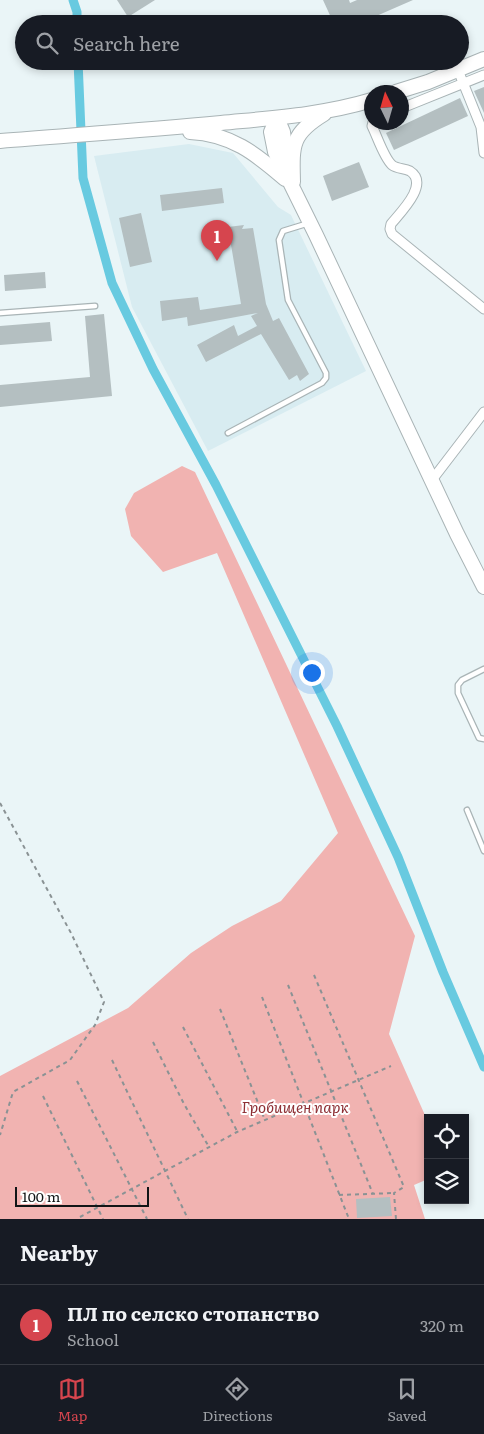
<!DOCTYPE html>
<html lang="en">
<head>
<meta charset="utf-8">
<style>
  body { margin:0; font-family:Literata,serif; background:#20242c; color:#f1f3f6 }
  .controls { position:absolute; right:15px; bottom:15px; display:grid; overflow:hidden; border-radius:0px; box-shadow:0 2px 8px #0003 }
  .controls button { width:45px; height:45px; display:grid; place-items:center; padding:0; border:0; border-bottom:1px solid #363941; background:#171b24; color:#f1f3f6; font:25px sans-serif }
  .compass { position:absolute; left:364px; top:85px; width:45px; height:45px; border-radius:50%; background:#171b24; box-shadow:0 2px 8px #0003; rotate:355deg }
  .scale { position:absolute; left:15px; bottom:12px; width:134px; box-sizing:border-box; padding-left:5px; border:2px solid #111516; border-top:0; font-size:14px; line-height:18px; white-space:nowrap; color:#111516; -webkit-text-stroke:4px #fff; paint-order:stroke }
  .you { position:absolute; left:311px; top:672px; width:18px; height:18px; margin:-12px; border:4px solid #fff; border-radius:50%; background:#1a73e8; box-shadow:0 0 0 8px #1a73e833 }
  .badge { display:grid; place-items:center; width:32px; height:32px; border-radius:50%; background:#d6454e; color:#fff; font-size:16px; font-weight:700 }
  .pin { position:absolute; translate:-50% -41px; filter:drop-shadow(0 1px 2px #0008) }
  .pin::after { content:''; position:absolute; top:26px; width:18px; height:15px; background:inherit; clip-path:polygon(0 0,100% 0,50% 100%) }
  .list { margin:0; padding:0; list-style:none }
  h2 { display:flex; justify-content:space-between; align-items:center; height:65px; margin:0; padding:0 20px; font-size:21px }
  h2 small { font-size:16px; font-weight:400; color:#9ea1a6 }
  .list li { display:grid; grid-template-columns:32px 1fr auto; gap:15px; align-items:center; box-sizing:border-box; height:80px; padding:0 20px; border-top:1px solid #363941 }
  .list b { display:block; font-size:19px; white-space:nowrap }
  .list p { margin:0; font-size:16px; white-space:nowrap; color:#9ea1a6 }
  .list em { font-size:16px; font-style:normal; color:#9ea1a6 }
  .icon { flex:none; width:28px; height:28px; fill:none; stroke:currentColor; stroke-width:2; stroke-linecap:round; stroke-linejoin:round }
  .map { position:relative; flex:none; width:484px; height:1219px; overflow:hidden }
  .search { position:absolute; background:#171b24; box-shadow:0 2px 8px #0003; left:15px; right:15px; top:15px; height:55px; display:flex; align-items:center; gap:12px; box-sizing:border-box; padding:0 18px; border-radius:28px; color:#9ea1a6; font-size:19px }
  .sheet { height:145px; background:#171b24 }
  nav { display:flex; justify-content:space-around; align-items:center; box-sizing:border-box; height:70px; border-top:1px solid #363941; background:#171b24; font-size:14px; color:#9ea1a6 }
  nav a { display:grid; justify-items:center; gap:2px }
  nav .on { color:#d6454e }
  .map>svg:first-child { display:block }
  .built { fill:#d8ecf1 }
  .green { fill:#f1b3b1 }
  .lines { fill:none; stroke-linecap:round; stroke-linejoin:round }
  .canal { stroke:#68cae0; stroke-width:9 }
  .building { fill:#b4bfc1 }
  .lane-casing { stroke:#a9b4b6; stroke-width:7 }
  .street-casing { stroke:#a9b4b6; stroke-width:11 }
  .secondary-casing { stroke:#a9b4b6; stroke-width:16 }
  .path { stroke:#8a9294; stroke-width:2; stroke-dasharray:4 4; stroke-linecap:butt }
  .lane { stroke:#fff; stroke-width:4.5 }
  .street { stroke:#fff; stroke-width:9 }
  .secondary { stroke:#fff; stroke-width:14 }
  .labels { text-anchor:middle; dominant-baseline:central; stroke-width:4; stroke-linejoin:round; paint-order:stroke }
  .park-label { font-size:15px; font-style:italic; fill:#8e3035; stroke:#fff }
</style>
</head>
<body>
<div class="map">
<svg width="484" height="1219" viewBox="0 0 484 1219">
  <rect width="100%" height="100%" fill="#eaf5f7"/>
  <path class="built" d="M189,144L233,153L278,207L291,215L366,371L208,451L132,307L94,156Z"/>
  <path class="green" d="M182,466L195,472L415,936L389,1034L428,1122V1179L414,1185L425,1219H0V1076L128,1008L191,953L232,926L281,901L338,833L217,553L163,572L131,536L125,509L134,493Z"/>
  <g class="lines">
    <g class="canal">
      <path d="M73,0L77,12V24"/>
      <path d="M78,61L83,178L112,283L153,369L216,485L337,726L398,857L443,972L484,1067"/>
    </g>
  </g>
  <g class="building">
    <path d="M117,0H155L128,17Z"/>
    <path d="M323,0H349L350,3L357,0H413L358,24H334Z"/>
    <path d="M484,87V113L474,91Z"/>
    <path d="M460,98L468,116L394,150L386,133Z"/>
    <path d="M359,162L369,187L332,201L323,176Z"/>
    <path d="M222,188L224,203L162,211L160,195Z"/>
    <path d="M141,213L152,262L130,267L119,218Z"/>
    <path d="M244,225L242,229L253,228L266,304L273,321L279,318L309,374L300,381L297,375L289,380L261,334L206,362L197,345L234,325L238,336L257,326L251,316L258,313L188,326L187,317L162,321L160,301L198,297L200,310L241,304L228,227Z"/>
    <path d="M45,272L46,288L5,291L4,275Z"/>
    <path d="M104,314L112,396L0,407V385L90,377L85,316Z"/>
    <path d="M50,322L52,341L0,345V326Z"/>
    <path d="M390,1197L392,1216L357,1218L356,1199Z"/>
  </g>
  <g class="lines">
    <g class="lane-casing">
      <g id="lane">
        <path d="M0,313L95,306"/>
        <path d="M228,433L322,383L326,378V373L288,300L279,240L283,231L309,223"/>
        <path d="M484,669L462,680L458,685V693L479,738L484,739"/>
        <path d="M467,810L484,851"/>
      </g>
    </g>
    <g class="street-casing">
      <g id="street">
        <path d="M458,70L481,127L484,153"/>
        <path d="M402,108L484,75"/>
        <path d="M373,122L372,126C377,136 384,158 392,165C397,169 404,168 410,171C430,184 400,213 391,224L390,229L392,234L484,309"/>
        <path d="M432,480L484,412"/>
      </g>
    </g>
    <g class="secondary-casing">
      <g id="secondary">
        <path d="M396,92L428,82L484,59"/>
        <path d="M277,118L271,132L275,152L316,235L457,534L484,587"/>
        <path d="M277,118L283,132L287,161"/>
        <path d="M190,132C231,134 255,153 285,179"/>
        <path d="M0,141C74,135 147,130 221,123C272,118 322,115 372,100"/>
        <path d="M293,182C292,145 291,134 324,114"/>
      </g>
    </g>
    <g class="path">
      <path d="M0,803L71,933L104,1002L95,1025L70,1060L13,1092L0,1135"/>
      <path d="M314,975L404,1187L394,1193L396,1219"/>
      <path d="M288,985L373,1194"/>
      <path d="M262,997L349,1219"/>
      <path d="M220,1009L265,1120"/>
      <path d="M183,1027L237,1131"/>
      <path d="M153,1042L184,1104L209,1147"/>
      <path d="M112,1060L188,1219"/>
      <path d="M77,1081L147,1219"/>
      <path d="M43,1096L103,1219"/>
      <path d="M339,1195L394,1193"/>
      <path d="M80,1217L237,1132L391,1066"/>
    </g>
    <use href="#lane" class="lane"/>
    <use href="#street" class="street"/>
    <use href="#secondary" class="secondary"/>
  </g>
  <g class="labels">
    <g class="park-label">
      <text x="295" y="1106">Гробищен парк</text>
    </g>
  </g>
</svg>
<div class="controls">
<button><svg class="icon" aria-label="locate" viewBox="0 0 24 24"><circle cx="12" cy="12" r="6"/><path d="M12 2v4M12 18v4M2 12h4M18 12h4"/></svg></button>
<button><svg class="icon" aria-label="layers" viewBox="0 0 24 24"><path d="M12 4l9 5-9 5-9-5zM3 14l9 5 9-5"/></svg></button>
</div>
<svg class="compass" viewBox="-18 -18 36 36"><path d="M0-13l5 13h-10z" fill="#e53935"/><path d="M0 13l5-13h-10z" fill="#9ea1a6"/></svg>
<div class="scale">100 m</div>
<div class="you"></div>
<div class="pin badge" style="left:217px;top:261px">1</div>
<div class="search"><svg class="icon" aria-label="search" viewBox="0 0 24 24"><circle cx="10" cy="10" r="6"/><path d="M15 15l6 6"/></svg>Search here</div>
</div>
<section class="sheet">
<h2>Nearby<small></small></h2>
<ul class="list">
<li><span class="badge">1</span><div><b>ПЛ по селско стопанство</b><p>School</p></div><em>320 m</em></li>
</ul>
</section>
<nav>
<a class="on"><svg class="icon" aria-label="map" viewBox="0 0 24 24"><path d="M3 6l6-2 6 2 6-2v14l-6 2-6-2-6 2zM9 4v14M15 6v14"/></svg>Map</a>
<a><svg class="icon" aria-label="directions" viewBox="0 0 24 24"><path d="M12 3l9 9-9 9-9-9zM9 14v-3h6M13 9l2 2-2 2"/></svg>Directions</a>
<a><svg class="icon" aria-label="saved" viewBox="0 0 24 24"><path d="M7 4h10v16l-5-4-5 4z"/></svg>Saved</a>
</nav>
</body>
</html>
